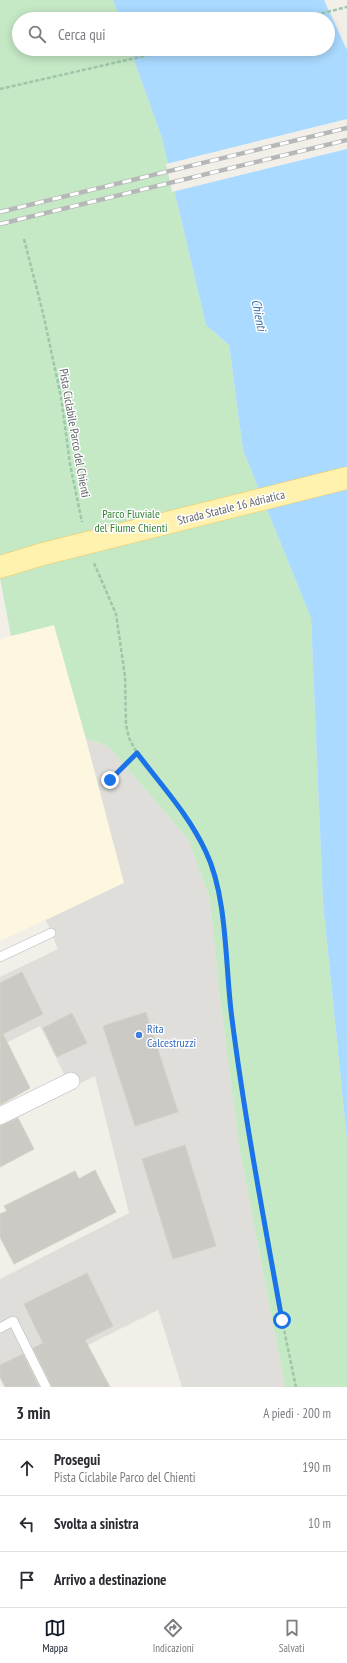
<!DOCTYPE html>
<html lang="it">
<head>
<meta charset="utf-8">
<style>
  body { margin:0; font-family:"PT Sans Narrow",sans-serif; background:#f7f7f7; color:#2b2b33 }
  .stop { position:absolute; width:12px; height:12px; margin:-9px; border:3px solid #1a73e8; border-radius:50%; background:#fff }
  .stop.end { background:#1a73e8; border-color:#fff; box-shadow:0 1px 4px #0008 }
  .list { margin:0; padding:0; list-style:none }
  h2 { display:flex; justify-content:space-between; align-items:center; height:52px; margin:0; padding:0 16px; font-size:17px }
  h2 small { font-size:13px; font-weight:400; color:#7c7c81 }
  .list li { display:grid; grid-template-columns:26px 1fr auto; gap:12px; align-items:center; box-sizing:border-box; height:56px; padding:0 16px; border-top:1px solid #e1e1e2 }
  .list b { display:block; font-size:15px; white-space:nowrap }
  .list p { margin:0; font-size:13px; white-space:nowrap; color:#7c7c81 }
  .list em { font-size:13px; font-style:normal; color:#7c7c81 }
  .icon { flex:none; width:22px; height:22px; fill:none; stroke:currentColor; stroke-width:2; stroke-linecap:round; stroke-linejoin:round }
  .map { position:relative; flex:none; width:347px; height:1387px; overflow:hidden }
  .search { position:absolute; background:#fff; box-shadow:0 2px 10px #0003; left:12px; right:12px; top:12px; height:44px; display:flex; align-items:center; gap:10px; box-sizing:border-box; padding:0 14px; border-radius:22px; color:#7c7c81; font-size:15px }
  .sheet { height:220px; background:#fff }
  nav { display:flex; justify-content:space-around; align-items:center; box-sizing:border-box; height:56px; border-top:1px solid #e1e1e2; background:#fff; font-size:11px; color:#7c7c81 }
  nav a { display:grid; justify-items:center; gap:2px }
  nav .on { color:#111827 }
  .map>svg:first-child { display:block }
  .commercial { fill:#fef7e0 }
  .industrial { fill:#e0deda }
  .green { fill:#c5e8c5 }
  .water { fill:#aadaff }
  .pier { fill:#f1efe8 }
  .building { fill:#cccac5; stroke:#d6d1c6 }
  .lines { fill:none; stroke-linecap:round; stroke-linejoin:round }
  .lane-casing { stroke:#b5b8bc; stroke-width:10 }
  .street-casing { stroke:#b5b8bc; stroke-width:18 }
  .primary-casing { stroke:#f2c960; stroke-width:23 }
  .path { stroke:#9cc7a9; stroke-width:2.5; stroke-dasharray:4 2; stroke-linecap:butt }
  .lane { stroke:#fff; stroke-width:9 }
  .street { stroke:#fff; stroke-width:17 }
  .primary { stroke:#fff2af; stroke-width:22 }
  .rail-casing { stroke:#b6b7b8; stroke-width:4.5 }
  .rail { stroke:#fff; stroke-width:3; stroke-dasharray:9; stroke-linecap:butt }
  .primary-bridge-casing { stroke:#f2c960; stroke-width:23; stroke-linecap:butt }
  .primary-bridge { stroke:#fff2af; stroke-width:22 }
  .route { stroke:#1a73e8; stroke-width:5 }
  .shop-dot { fill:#3f7fe0; stroke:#fff; stroke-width:1.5 }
  .labels { text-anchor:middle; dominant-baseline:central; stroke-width:3; stroke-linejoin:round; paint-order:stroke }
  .street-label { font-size:12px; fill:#5f6368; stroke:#fff }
  .park-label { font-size:12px; fill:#348238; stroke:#fff }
  .shop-label { font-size:12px; fill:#366cbe; stroke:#fff; text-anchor:start }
  .water-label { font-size:13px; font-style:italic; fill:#4174aa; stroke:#fff }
</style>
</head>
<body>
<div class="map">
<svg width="347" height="1387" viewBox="0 0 347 1387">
  <rect width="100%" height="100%" fill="#f1efe8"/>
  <path class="commercial" d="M54,625L86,739L124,883L0,941V639Z"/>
  <path class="industrial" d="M86,739L108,746L188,839L210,899L219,990L239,1146L285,1387H182L158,1310L36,1371L44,1387H5L0,1377V1279L129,1213L95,1076L71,1088L40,1026L0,1046V977L58,949L46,920L124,883Z"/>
  <path class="green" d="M0,0H113L120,19H19V49H130L162,138L206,325L229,345L243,450L311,618L323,903L347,1140V1387H285L239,1146L219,990L210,899L188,839L108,746L86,739L54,625L11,636L0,578Z"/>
  <path class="water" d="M113,0H324L347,50V1140L323,903L311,618L243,450L229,345L206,325L162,138L130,49H328V19H120Z"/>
  <path class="pier" d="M347,119V149L172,192L166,164Z"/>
  <g class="building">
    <path d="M22,972L43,1014L3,1034L30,1088L0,1105V983Z"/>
    <path d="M146,1012L178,1112L135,1126L103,1026Z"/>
    <path d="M72,1013L87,1043L57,1057L43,1028Z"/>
    <path d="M18,1118L34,1149L0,1167V1126Z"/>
    <path d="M185,1145L216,1246L173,1259L142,1159Z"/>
    <path d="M95,1170L116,1212L14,1264L0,1237V1214L7,1211L4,1206L75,1171L79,1179Z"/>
    <path d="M87,1273L113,1326L85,1340L110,1387H52L33,1348L43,1343L24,1304Z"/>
    <path d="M23,1354L39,1387H5L0,1377V1365Z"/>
  </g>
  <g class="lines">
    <g class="lane-casing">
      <g id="lane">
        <path d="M0,957L51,933"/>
        <path d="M0,1328L13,1321L46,1387"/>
      </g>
    </g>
    <g class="street-casing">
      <path id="street" d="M0,1116L71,1081"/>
    </g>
    <g class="primary-casing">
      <path id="primary" d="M0,567L43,554"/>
    </g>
    <g class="path">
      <path d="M298,19L347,7"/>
      <path d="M0,89L175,49"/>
      <path d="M24,239L43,313L61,397L70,464L82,522"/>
      <path d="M94,563L116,614L125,676L126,725L129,738L137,753L184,815L206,853L217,887L223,926L231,1016L245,1114L282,1320L296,1387"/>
      <path d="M110,780L137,753"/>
    </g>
    <use href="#lane" class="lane"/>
    <use href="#street" class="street"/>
    <use href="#primary" class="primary"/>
    <g class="rail-casing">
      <g id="rail">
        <path d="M0,212L347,128"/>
        <path d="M0,224L347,140"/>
      </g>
    </g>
    <use href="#rail" class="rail"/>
    <g class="primary-bridge-casing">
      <path id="primary-bridge" d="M43,554L347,478"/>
    </g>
    <use href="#primary-bridge" class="primary-bridge"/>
  </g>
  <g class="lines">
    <path class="route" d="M110,780L137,753C161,785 189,815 206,852C228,898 225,968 232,1019C245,1120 264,1220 282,1320"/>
  </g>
  <circle class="shop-dot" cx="139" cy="1035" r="4"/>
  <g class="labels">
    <g class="street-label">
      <text transform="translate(75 433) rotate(80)">Pista Ciclabile Parco del Chienti</text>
      <text transform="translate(231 507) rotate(-14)">Strada Statale 16 Adriatica</text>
    </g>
    <g class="park-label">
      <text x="131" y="513">Parco Fluviale<tspan x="131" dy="14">del Fiume Chienti</tspan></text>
    </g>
    <g class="shop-label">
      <text x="147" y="1028">Rita<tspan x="147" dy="14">Calcestruzzi</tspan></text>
    </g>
    <g class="water-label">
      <text transform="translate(259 315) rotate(79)">Chienti</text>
    </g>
  </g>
</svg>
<div class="stop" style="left:282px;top:1320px"></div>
<div class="stop end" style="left:110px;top:780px"></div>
<div class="search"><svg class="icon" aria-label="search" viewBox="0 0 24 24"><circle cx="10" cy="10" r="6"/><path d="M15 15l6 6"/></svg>Cerca qui</div>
</div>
<section class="sheet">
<h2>3 min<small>A piedi · 200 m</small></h2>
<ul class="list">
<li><svg class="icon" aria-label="ahead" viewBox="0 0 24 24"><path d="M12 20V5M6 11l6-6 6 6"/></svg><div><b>Prosegui</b><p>Pista Ciclabile Parco del Chienti</p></div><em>190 m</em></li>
<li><svg class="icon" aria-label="left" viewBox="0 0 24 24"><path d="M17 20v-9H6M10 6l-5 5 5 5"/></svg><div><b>Svolta a sinistra</b></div><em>10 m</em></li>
<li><svg class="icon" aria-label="arrive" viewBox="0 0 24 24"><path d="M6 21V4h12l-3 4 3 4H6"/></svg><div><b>Arrivo a destinazione</b></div></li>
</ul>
</section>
<nav>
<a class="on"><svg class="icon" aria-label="map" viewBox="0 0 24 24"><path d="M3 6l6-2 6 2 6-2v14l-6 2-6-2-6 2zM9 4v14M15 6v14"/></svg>Mappa</a>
<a><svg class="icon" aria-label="directions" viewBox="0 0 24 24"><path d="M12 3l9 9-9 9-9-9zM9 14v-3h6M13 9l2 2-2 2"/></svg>Indicazioni</a>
<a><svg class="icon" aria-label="saved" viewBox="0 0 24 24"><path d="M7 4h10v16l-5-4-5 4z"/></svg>Salvati</a>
</nav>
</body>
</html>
